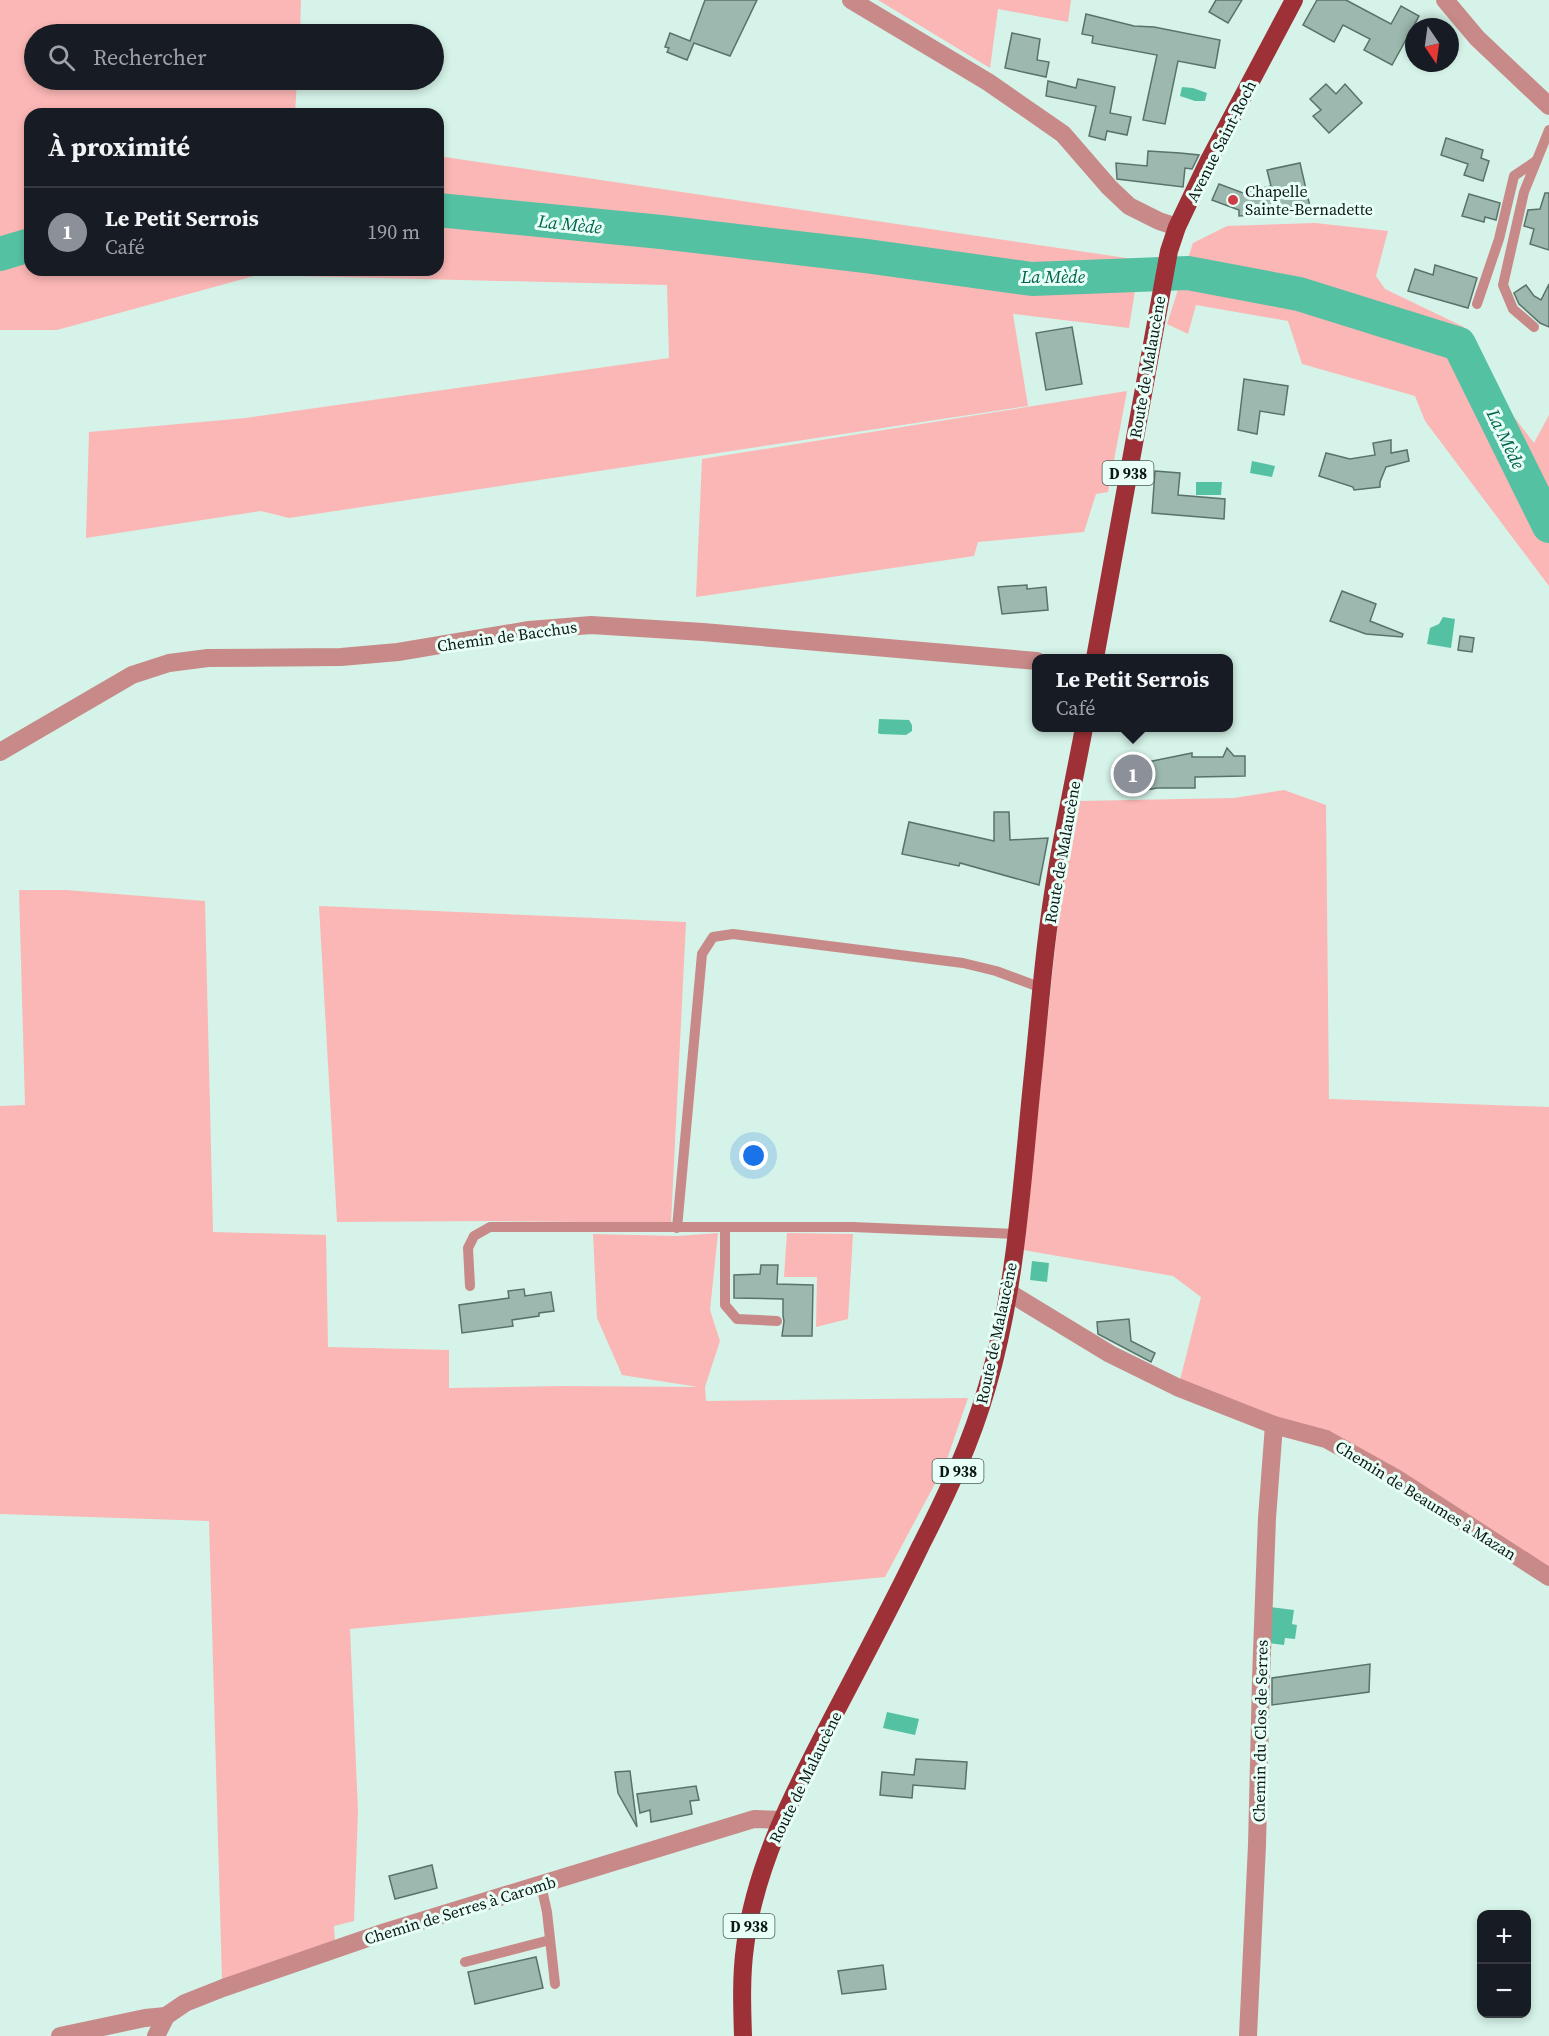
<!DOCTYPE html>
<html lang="fr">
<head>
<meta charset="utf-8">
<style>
  body { margin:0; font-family:"Source Serif 4",serif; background:#242831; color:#f1f3f6 }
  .controls { position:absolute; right:18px; bottom:18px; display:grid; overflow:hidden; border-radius:12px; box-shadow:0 3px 9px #0003 }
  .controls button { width:54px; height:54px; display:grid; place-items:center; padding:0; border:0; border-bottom:2px solid #363941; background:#171b24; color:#f1f3f6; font:30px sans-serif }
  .compass { position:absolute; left:1405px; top:18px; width:54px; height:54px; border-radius:50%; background:#171b24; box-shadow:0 3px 9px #0003; rotate:167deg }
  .you { position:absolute; left:754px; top:1156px; width:21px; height:21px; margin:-15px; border:4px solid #fff; border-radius:50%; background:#1a73e8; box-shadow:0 0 0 9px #1a73e833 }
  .badge { display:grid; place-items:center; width:39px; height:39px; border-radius:50%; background:#8c9099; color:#fff; font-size:20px; font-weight:700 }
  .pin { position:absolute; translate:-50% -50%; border:3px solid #fff; box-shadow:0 2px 6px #0006 }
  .popup { position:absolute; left:1032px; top:654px; width:201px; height:78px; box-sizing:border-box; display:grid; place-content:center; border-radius:12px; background:#171b24; filter:drop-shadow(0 2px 4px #0005); font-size:20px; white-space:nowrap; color:#9ea1a6 }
  .popup b { font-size:22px; color:#f1f3f6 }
  .popup::after { content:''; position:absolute; left:50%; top:100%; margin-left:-12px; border:12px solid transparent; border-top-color:#171b24 }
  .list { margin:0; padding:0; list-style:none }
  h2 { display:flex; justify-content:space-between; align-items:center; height:78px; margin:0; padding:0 24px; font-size:26px }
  h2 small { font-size:20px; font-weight:400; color:#9ea1a6 }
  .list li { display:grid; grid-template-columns:39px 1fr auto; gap:18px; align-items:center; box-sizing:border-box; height:90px; padding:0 24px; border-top:2px solid #363941 }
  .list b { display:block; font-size:22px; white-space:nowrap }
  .list p { margin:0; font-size:20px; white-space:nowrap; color:#9ea1a6 }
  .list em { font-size:20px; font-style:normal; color:#9ea1a6 }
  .icon { flex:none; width:33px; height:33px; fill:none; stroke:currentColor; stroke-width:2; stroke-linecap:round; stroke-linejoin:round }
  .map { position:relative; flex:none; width:1549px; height:2036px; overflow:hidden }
  .search { position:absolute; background:#171b24; box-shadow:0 3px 9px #0003; left:24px; top:24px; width:420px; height:66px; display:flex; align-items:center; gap:15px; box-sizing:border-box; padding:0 21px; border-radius:33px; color:#9ea1a6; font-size:22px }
  .panel { position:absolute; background:#171b24; box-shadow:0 3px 9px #0003; left:24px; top:108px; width:420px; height:168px; border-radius:18px }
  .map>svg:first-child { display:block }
  .green { fill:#fbb7b5 }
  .water { fill:#55c1a3 }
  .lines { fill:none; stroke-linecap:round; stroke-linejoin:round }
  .river { stroke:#55c1a3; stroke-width:34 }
  .building { fill:#9db9af; stroke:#59736a; stroke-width:1.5 }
  .lane { stroke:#c88a88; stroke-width:10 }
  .street { stroke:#c88a88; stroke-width:18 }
  .primary { stroke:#9e3137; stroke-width:18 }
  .poi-dot { fill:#cd3d47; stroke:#e7fff6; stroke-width:2 }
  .labels { text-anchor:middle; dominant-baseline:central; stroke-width:6; stroke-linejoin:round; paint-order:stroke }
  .shield { fill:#e7fff6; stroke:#4e5d58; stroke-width:1.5 }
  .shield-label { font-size:15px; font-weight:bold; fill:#0d1714 }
  .street-label { font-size:16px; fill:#0d1714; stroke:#e7fff6 }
  .poi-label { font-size:16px; fill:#0d1714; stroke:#e7fff6; text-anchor:start }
  .water-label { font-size:18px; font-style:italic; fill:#05624e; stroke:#e7fff6 }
</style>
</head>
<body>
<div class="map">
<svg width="1549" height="2036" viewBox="0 0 1549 2036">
  <rect width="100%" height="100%" fill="#d5f3e8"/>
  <g class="green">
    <path d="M0,0H301L300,34H34V80H297L295,114H30V270H438V156L1140,260L1129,328L1013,314L1028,406L289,518L261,511L86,538L89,432L246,418L669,358L667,285L258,275L57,330H0Z"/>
    <path d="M878,0H1071L1068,22L998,9L990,68Z"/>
    <path d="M1315,223L1388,231L1376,276L1385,289L1464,327L1497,395L1534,443L1549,415V586L1425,421L1415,396L1302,364L1288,321L1196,305L1188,334L1167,324L1193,243L1227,226Z"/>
    <path d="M1127,391L1108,492L1096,494L1084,532L978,542L974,556L696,597L702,459Z"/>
    <path d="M1284,790L1326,805L1329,1099L1549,1107V1568L1276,1418L1180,1380L1201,1297L1173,1276L1023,1250L1060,902L1080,801L1234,798Z"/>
    <path d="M19,890H66L205,901L213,1232L326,1235L328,1347L449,1350V1388L562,1386L698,1387L622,1375L597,1318L593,1234L678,1236L718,1233L710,1310L720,1341L705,1387L706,1401L968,1398L945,1465L885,1577L350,1629L358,1811L354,1921L334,1926L335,1942L222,1980L209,1521L0,1514V1106L25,1105Z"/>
    <path d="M319,906L686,922L671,1223L490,1221L337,1222Z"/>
    <path d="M787,1233L853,1234L848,1319L816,1327L817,1277H784Z"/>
  </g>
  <g class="water">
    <path d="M1182,87L1193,88L1207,93L1205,101H1195L1180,96Z"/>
    <path d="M1252,461L1275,466L1272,477L1250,473Z"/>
    <path d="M1196,482H1222L1221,495H1196Z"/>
    <path d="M1443,617L1455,619L1451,648L1427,644L1430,628L1439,624Z"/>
    <path d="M879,719L909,720L912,725V731L906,735L880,734L878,733Z"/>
    <path d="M1032,1261L1049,1263L1047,1282L1030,1280Z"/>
    <path d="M1269,1607L1294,1610L1292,1624L1297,1625L1295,1639L1285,1638L1284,1645L1269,1643Z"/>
    <path d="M887,1712L919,1719L915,1735L883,1728Z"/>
  </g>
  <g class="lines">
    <g class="river">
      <path d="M438,210L661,232L866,256L1032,279L1188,273L1299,294L1459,344L1549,526"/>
      <path d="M0,254L30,245"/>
    </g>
  </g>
  <g class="building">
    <path d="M705,0H757L730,56L694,43L687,60L667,52L669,48L665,47L670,33L690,41Z"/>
    <path d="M1216,0H1242L1228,23L1209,12Z"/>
    <path d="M1317,0H1346L1391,24L1401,6L1419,16L1392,65L1364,50L1370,39L1343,25L1334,42L1303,25Z"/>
    <path d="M1086,14L1134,26L1154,27L1220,40L1215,68L1178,61L1165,124L1143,120L1157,55L1092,43L1093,36L1082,34Z"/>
    <path d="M1012,33L1040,39L1037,60L1049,62L1046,77L1005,68Z"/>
    <path d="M1078,79L1115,87L1110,113L1131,117L1127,135L1107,131L1105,140L1089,136L1096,106L1046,96L1048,81L1076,88Z"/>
    <path d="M1326,84L1336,94L1345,84L1362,103L1329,133L1313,116L1321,110L1310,99Z"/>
    <path d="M1446,138L1483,150L1481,158L1489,161L1483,181L1464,175L1468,164L1441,155Z"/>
    <path d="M1148,151L1180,153L1199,155L1192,169L1185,168L1183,187L1117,179L1116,163L1147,166Z"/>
    <path d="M1300,163L1311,211L1239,216V210L1212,200L1219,184L1243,193L1271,186L1267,170Z"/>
    <path d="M1545,193H1549V250L1530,244L1534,229L1524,226L1528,210L1540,209Z"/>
    <path d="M1469,194L1500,203L1496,220L1485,217L1484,222L1462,216Z"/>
    <path d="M1435,265L1477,278L1468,308L1408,291L1415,269L1433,275Z"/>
    <path d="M1549,284V327L1540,323L1519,304L1514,293L1526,285L1534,296L1541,300Z"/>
    <path d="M1072,327L1082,384L1046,390L1036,333Z"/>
    <path d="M1244,379L1288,386L1284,415L1260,411L1257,434L1238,430Z"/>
    <path d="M1391,440V453L1407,450L1409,461L1386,467L1380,482V487L1354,490L1353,487L1319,476L1326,453L1350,459L1375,455L1373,443Z"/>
    <path d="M1155,471L1180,473L1178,495L1225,499L1224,519L1152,513Z"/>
    <path d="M1027,585V589L1046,587L1048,610L1002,614L998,587Z"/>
    <path d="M1342,591L1376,604L1370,621L1403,634L1402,637L1366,634L1330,621Z"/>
    <path d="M1460,636L1474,638L1472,652L1458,650Z"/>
    <path d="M1227,748L1234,756H1245V776L1195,777V788H1157L1136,792L1119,791L1118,768L1192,753V757H1223Z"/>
    <path d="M994,812H1009L1010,840L1048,838L1039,885L960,863L959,866L902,854L909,822L994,841Z"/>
    <path d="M761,1265H778L777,1284L813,1285L812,1336H782L784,1321L783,1316V1299L734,1298V1275L760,1274Z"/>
    <path d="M524,1289L525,1296L551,1292L554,1311L539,1313V1316L512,1320L513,1326L462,1333L459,1305L509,1298L508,1291Z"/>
    <path d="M1129,1319L1131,1341L1155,1353L1151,1362L1098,1334L1097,1322Z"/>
    <path d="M1370,1664L1369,1692L1272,1705V1678Z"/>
    <path d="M916,1759L967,1762L965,1789L913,1785L912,1798L880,1795L882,1772L914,1775Z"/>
    <path d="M630,1771L637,1827L618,1793L615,1772Z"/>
    <path d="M696,1786L699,1800L690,1801L692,1814L651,1822L650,1810L640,1813L637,1794Z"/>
    <path d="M432,1865L437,1888L395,1899L389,1876Z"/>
    <path d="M536,1957L543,1988L475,2004L468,1972Z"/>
    <path d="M883,1965L886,1989L842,1994L838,1971Z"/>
  </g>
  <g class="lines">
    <g class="lane">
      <path d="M1477,304L1499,239L1514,176L1536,161"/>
      <path d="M1534,327L1513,309L1503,285L1524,192L1549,130"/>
      <path d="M725,1227V1305L737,1319L777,1321"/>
      <path d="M677,1228L702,954L713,937L733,934L963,963L996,971L1042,988"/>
      <path d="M470,1286L468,1248L474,1236L490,1227H853L1016,1234"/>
      <path d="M541,1885L547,1912L555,1984"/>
      <path d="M465,1962L550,1940"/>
    </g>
    <g class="street">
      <path d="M851,0L988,82L1063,134L1109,187L1129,206L1159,221L1177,227"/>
      <path d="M1445,0L1477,38L1549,106"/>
      <path d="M0,752L132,675L169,663L208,658L341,657L398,652L529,630L591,625L703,632L1037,661"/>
      <path d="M1008,1292L1110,1354L1177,1387L1274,1425L1326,1439L1396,1478L1549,1577"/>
      <path d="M60,2036L145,2018L166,2016"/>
      <path d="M156,2036L166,2016L185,2003L223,1988L385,1932L754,1819L782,1820"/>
      <path d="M1248,2036L1257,1845L1261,1679L1267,1518L1274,1425"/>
    </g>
    <g class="primary">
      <path d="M1095,658L1169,251L1177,227L1208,162L1294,0"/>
      <path d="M743,2036C742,2006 741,1976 745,1947C755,1863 798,1784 836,1711C865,1656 894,1601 921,1545C947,1494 971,1443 987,1387C1017,1286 1022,1178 1033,1074C1040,1006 1045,937 1057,869C1065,822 1075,775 1084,728"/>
    </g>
  </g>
  <circle class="poi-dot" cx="1233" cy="200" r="6"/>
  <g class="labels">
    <g class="shield">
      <rect x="1102.5" y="461" width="51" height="24" rx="4.5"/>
      <rect x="932.5" y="1459" width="51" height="24" rx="4.5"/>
      <rect x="723.5" y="1914" width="51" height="24" rx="4.5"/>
    </g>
    <g class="shield-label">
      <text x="1128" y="473">D 938</text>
      <text x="958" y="1471">D 938</text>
      <text x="749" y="1926">D 938</text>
    </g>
    <g class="street-label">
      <text transform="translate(1221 141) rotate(-63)">Avenue Saint-Roch</text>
      <text transform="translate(1147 367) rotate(-80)">Route de Malaucène</text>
      <text transform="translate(507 636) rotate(-8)">Chemin de Bacchus</text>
      <text transform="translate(1062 852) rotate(-80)">Route de Malaucène</text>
      <text transform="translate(996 1333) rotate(-78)">Route de Malaucène</text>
      <text transform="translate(1426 1500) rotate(32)">Chemin de Beaumes à Mazan</text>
      <text transform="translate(1260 1731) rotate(-89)">Chemin du Clos de Serres</text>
      <text transform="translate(805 1777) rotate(-64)">Route de Malaucène</text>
      <text transform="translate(460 1910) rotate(-17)">Chemin de Serres à Caromb</text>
    </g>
    <g class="poi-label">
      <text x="1245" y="191">Chapelle<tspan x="1245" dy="18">Sainte-Bernadette</tspan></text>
    </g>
    <g class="water-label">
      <text transform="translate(570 224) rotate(6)">La Mède</text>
      <text x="1053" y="276">La Mède</text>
      <text transform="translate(1506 439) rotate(64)">La Mède</text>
    </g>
  </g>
</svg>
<div class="controls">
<button>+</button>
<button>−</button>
</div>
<svg class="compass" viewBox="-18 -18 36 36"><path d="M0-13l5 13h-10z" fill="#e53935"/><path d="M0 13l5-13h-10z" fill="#9ea1a6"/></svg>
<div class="you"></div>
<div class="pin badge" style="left:1133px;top:774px">1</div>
<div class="popup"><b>Le Petit Serrois</b>Café</div>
<div class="search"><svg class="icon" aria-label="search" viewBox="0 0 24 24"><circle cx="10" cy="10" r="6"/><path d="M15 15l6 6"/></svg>Rechercher</div>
<section class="panel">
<h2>À proximité<small></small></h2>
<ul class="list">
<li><span class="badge">1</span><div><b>Le Petit Serrois</b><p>Café</p></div><em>190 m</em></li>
</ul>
</section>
</div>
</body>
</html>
